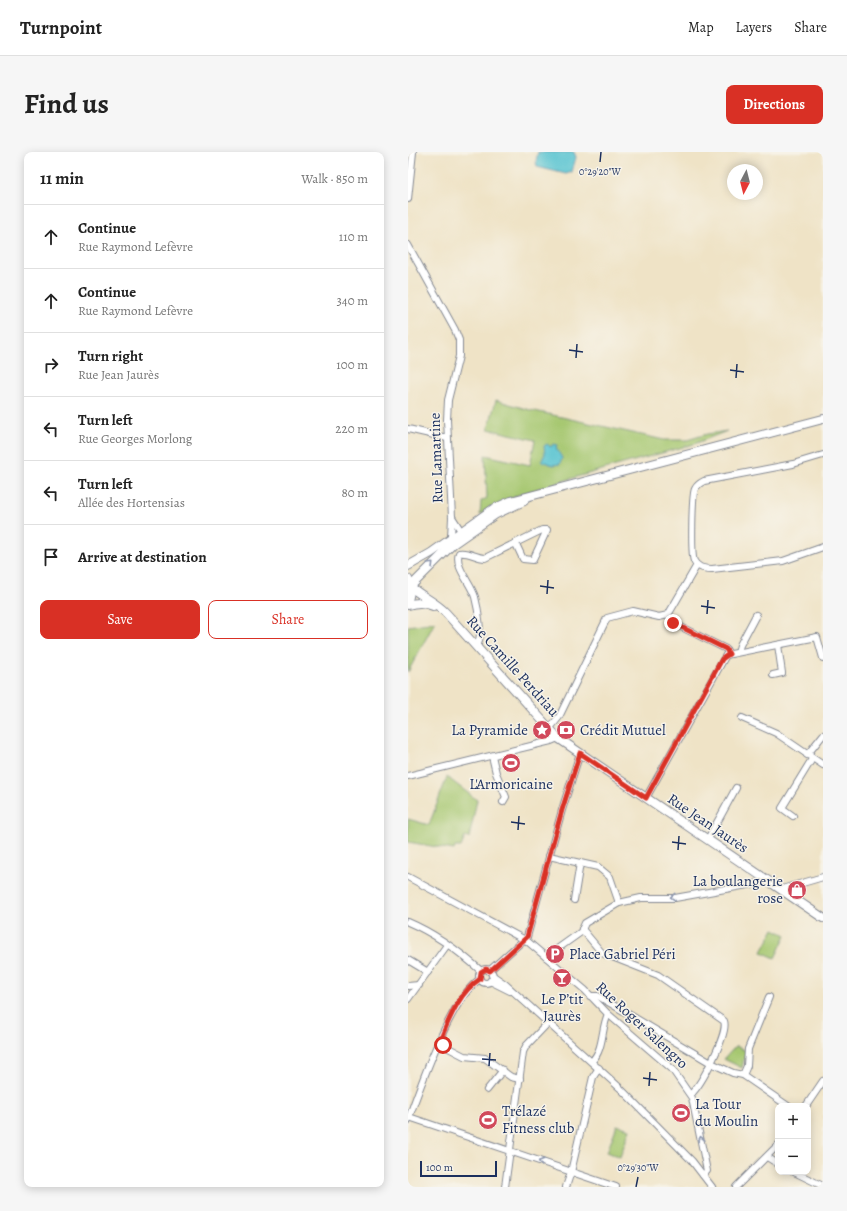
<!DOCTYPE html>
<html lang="en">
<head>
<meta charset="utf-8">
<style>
  body { margin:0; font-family:Alegreya,serif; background:#f6f6f6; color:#222 }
  .controls { position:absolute; right:12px; bottom:12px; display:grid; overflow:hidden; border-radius:8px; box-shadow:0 2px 10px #0003 }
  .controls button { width:36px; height:36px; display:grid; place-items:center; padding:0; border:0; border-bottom:1px solid #e0e0e0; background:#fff; color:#222; font:20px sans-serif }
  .compass { position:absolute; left:319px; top:12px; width:36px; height:36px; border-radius:50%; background:#fff; box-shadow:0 2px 10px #0003; rotate:187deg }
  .scale { position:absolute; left:12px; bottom:10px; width:77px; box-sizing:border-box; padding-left:4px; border:2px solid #1b2f5e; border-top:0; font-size:11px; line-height:14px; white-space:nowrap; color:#1b2f5e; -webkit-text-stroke:3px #f7f3e8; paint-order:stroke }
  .stop { position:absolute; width:12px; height:12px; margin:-9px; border:3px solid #d93025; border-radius:50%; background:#fff }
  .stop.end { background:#d93025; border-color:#fff; box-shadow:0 1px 4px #0008 }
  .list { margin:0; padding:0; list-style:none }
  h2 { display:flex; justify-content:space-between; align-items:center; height:52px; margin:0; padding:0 16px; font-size:17px }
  h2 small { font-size:13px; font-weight:400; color:#767676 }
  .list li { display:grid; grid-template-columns:26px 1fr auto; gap:12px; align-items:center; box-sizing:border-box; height:64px; padding:0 16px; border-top:1px solid #e0e0e0 }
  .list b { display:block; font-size:15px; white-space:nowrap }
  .list p { margin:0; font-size:13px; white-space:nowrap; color:#767676 }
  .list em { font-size:13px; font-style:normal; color:#767676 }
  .actions { display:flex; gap:8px; padding:12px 16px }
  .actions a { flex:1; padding:9px 0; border:1px solid #d93025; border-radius:8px; text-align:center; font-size:14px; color:#d93025 }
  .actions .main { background:#d93025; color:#fff }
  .icon { flex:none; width:22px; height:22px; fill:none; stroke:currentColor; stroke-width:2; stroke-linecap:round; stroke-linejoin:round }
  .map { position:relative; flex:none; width:415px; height:1035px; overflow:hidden; border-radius:8px }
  header { display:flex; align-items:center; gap:24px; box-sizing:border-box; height:56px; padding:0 20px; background:#fff; border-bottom:1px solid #e0e0e0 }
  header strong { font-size:19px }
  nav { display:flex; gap:22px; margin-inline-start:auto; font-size:14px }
  .intro { display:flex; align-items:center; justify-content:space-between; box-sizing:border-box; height:96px; padding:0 24px }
  h1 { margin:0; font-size:28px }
  .button { padding:10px 18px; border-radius:8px; background:#d93025; color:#fff; font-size:14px; font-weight:700 }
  main { display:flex; gap:24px; padding:0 24px }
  aside { flex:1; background:#fff; border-radius:8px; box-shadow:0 2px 10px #0003 }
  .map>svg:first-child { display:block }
  .green { fill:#a6c76f; stroke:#607b66 }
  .water { fill:#58c4d2; stroke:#3a7a98 }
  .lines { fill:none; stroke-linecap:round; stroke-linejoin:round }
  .minor-casing { stroke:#858992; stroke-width:8 }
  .major-casing { stroke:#858992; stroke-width:10 }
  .minor { stroke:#fff; stroke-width:6 }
  .major { stroke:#fff; stroke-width:8 }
  .oneway { stroke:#8d97ae }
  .route { stroke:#d93025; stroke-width:5 }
  .ticks { fill:none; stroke:#1b2f5e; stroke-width:1.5 }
  .labels { text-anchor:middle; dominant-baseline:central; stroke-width:3; stroke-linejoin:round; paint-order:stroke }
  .street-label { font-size:15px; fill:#1b2f5e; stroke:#f7f3e8 }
  .poi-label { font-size:15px; fill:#1b2f5e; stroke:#f7f3e8; text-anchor:start }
  .ticks-label { font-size:10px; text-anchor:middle; fill:#1b2f5e; stroke:#f7f3e8; stroke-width:3; stroke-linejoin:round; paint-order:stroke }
</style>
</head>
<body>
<header>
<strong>Turnpoint</strong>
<nav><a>Map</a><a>Layers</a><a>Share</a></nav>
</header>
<div class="intro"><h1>Find us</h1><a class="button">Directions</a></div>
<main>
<aside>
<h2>11 min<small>Walk · 850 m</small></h2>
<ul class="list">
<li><svg class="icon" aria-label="ahead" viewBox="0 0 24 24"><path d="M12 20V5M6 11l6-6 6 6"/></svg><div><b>Continue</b><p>Rue Raymond Lefèvre</p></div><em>110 m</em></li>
<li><svg class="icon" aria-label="ahead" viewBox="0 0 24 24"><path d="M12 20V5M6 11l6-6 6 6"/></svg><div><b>Continue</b><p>Rue Raymond Lefèvre</p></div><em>340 m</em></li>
<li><svg class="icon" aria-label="right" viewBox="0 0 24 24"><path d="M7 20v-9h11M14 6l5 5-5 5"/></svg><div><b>Turn right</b><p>Rue Jean Jaurès</p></div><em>100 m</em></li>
<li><svg class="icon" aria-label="left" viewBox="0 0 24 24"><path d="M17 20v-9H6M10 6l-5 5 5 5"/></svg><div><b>Turn left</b><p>Rue Georges Morlong</p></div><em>220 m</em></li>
<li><svg class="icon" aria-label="left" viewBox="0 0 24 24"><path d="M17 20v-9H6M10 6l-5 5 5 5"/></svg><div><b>Turn left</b><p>Allée des Hortensias</p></div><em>80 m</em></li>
<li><svg class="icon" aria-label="arrive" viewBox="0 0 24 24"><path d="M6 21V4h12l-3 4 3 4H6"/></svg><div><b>Arrive at destination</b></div></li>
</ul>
<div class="actions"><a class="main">Save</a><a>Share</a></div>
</aside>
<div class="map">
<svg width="415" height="1035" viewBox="0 0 415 1035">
  <rect width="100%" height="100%" fill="#f7f3e8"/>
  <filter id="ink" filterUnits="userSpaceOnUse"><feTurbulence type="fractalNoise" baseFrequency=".025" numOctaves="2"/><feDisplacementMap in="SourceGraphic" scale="8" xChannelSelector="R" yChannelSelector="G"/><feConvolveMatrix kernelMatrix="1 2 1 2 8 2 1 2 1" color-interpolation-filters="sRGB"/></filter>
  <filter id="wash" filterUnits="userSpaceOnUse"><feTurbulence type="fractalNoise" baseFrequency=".012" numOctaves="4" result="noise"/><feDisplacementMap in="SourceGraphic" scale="16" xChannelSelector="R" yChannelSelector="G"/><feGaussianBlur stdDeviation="0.9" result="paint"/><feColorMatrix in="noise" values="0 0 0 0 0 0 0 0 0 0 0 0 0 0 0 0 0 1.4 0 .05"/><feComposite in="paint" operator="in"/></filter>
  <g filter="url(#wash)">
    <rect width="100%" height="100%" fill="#efe3c6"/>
    <g class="green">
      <path d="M88,248L118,257L256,288H279L299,282L319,279L286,292L165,326L110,343L72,363L73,349L79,346L77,303L122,313L127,288L80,277Z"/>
      <path d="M27,470L0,520V474Z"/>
      <path d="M39,625L69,648L61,686L57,685L53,695H47L46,698L0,690V667L21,673Z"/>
      <path d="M366,777L378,783L367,806L354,800Z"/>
      <path d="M328,894L338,899L334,916L316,907Z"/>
      <path d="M209,973L222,977L212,1005L199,1000Z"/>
    </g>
    <g class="water">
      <path d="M130,0H166L168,5L164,20L158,22L129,15L128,9Z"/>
      <path d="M139,292L143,295L145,292L149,293L148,296L154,306L152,312L145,313L133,309L137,302L136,294Z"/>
    </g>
  </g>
  <g filter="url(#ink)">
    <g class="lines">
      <g class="minor-casing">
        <g id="minor">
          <path d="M0,47L5,0"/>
          <path d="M0,93L47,178L51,188V204L40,248L39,268L44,365L43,385"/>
          <path d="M0,277L39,286"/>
          <path d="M415,303L385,312L296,329C292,331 289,333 287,337C284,343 283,403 286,409C289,416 297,417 304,417L375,409L415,395"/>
          <path d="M44,365L53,379L52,383"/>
          <path d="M265,471L318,497L321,502"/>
          <path d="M69,494C75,485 70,456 67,445C63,431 46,415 51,401C60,399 68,406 77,406L134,378H139L125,408L115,407L108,392"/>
          <path d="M330,500L332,493L348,463"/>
          <path d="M365,523L374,521L370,493"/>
          <path d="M334,566L368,581L415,613"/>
          <path d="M142,576L151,565L199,466L225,459L251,465L260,463L289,413"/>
          <path d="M399,603L415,583"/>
          <path d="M84,604L88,621L98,645L95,650"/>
          <path d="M0,624L143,589L150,586"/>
          <path d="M238,646L318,503L409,485L415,506"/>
          <path d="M385,664L374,656L404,607"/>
          <path d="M300,687L328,636"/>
          <path d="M141,704L190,715L202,725L211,751"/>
          <path d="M0,725L119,789L177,838L200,862L264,917L284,946L299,1019L295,1023"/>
          <path d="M374,737L415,725"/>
          <path d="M166,748L172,711"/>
          <path d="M0,770C26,781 52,800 73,819"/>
          <path d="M174,777L194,801L250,823L316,869C321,881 293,933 283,942"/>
          <path d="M138,805L173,780L177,771L211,751L233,746H267L351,731L357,726"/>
          <path d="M0,808L20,820"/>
          <circle cx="78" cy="824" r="7"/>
          <path d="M81,819L119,785L154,658L172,601"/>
          <path d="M84,823L97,832L212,936L284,1009L304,1035"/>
          <path d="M82,829L102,839"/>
          <path d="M0,834L11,833"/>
          <path d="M182,844H190L303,911L325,921L335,923L380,954"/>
          <path d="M0,847L39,793"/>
          <path d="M31,891L56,904L77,906L103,925L112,927"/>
          <path d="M184,909C196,897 193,877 200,862"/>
          <path d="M335,923L339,914L340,897L361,845"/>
          <path d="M79,938L95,918"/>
          <path d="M398,954L415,929"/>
          <path d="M1,965L208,1035"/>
          <path d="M0,968C13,933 42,847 72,827"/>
          <path d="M359,1005L370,1012"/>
          <path d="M386,1020L415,1034"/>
          <path d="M97,1035L115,900L118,894L140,871"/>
          <path d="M158,1035L163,1020L185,925L191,916"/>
          <path d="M328,1035L370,993"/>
        </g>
      </g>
      <g class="major-casing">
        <g id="major">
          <path d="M0,414L23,401L85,357L103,349L415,267"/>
          <path d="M0,427L3,435L0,449"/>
          <path d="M3,434L45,392L88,362L116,349"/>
          <path d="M3,435C14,445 28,450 38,461L150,586L415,766"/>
          <path d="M0,453C9,450 17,450 25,454"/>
        </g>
      </g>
      <use href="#minor" class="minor"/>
      <use href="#major" class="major"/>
    </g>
    <defs><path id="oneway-chevron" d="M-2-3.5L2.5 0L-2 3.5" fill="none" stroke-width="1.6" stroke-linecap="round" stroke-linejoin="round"/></defs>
    <g class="oneway">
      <use href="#oneway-chevron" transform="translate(23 412) rotate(-45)"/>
      <use href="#oneway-chevron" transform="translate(265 745) rotate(177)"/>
      <use href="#oneway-chevron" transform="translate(293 987) rotate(-102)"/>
      <use href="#oneway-chevron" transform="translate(133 1010) rotate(-162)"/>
    </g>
  </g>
  <g class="lines" filter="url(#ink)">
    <path class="route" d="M35,893L31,891C41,868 50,841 72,827L73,820L78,817L82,819L119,785L154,658L172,601L238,646L314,507L321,502L318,497L265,471"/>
  </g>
  <path class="ticks" d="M192,10L193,0M161,198L175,200M168,206L169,192M322,218L336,220M328,226L329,212M132,434L146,436M139,442L140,428M293,454L307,456M299,462L300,448M103,670L117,672M110,678L111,664M264,690L278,692M270,698L271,684M74,907L88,908M81,914L82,901M235,926L249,928M241,934L242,920M228,1035L230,1025"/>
  <defs>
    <g id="sight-disc" transform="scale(1)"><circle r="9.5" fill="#d1495b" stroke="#f7f3e8"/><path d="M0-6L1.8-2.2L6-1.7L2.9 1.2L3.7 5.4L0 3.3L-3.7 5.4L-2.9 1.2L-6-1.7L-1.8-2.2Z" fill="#fff"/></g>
    <g id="bank-disc" transform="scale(1)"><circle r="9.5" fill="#d1495b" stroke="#f7f3e8"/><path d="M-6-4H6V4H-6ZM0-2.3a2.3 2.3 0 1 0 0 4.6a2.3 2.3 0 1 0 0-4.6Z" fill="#fff"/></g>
    <g id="stadium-disc" transform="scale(1)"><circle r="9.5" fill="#d1495b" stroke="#f7f3e8"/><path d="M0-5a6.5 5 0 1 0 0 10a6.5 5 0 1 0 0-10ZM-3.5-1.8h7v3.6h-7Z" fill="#fff"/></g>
    <g id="shop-disc" transform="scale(1)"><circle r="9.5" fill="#d1495b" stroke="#f7f3e8"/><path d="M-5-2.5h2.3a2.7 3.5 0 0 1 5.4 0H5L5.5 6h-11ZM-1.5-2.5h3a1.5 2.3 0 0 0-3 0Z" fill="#fff"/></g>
    <g id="parking-disc" transform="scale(1)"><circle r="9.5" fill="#d1495b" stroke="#f7f3e8"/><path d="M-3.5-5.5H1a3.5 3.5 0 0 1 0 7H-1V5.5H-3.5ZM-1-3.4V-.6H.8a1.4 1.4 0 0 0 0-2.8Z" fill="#fff"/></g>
    <g id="bar-disc" transform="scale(1)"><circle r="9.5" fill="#d1495b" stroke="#f7f3e8"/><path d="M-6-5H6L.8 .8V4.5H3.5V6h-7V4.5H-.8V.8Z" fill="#fff"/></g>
  </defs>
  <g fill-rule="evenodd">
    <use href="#sight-disc" x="134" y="578"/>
    <use href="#bank-disc" x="158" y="578"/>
    <use href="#stadium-disc" x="103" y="611"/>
    <use href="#shop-disc" x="389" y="738"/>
    <use href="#parking-disc" x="147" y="802"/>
    <use href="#bar-disc" x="154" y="826"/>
    <use href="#stadium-disc" x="273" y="961"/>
    <use href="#stadium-disc" x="80" y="968"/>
  </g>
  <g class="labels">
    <g class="street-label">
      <text transform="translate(28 306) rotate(-92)">Rue Lamartine</text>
      <text transform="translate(105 514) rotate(48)">Rue Camille Perdriau</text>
      <text transform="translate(300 671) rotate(34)">Rue Jean Jaurès</text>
      <text transform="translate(234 873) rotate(43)">Rue Roger Salengro</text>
    </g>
    <g class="poi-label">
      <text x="120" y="578" text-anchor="end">La Pyramide</text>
      <text x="172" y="578">Crédit Mutuel</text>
      <text x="103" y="632" text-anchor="middle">L'Armoricaine</text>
      <text x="375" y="729" text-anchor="end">La boulangerie<tspan x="375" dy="17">rose</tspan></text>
      <text x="161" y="802">Place Gabriel Péri</text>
      <text x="154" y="847" text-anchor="middle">Le P’tit<tspan x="154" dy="17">Jaurès</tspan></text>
      <text x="287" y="952">La Tour<tspan x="287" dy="17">du Moulin</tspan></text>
      <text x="94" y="959">Trélazé<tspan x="94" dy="17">Fitness club</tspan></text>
    </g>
  </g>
  <g class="ticks-label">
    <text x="192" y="23">0°29'20"W</text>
    <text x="230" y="1019">0°29'30"W</text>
  </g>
</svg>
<div class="controls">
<button>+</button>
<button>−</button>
</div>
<svg class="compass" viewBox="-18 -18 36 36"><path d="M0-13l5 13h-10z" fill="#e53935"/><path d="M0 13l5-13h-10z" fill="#767676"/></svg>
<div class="scale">100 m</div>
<div class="stop" style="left:35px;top:893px"></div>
<div class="stop end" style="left:265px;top:471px"></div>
</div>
</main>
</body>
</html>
